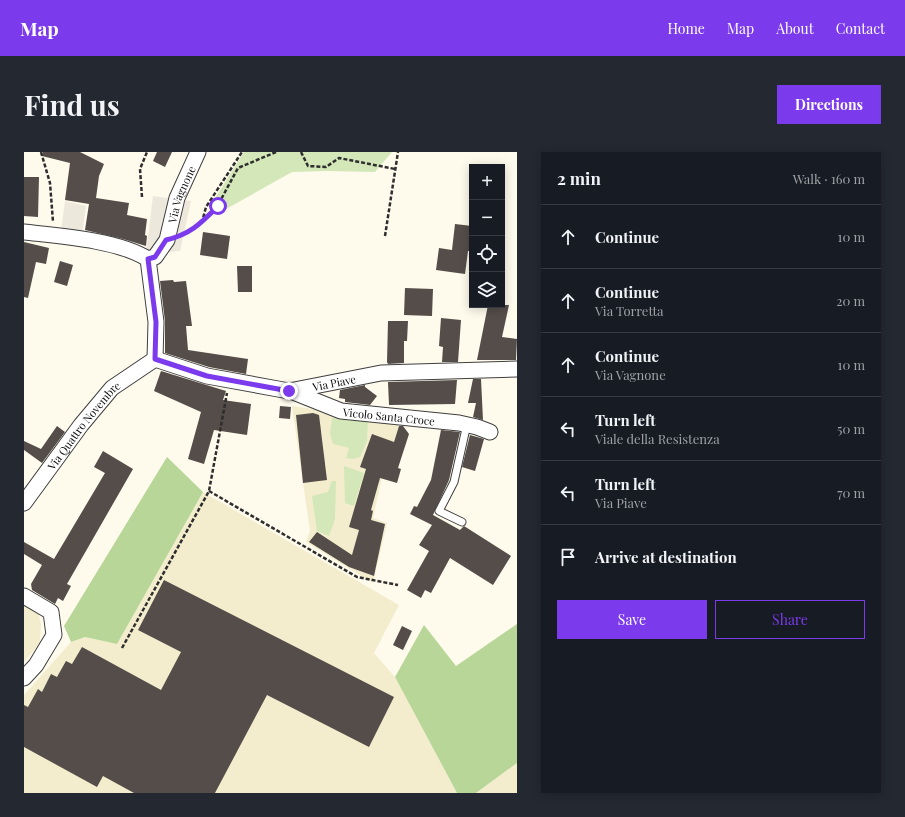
<!DOCTYPE html>
<html lang="en">
<head>
<meta charset="utf-8">
<style>
  body { margin:0; font-family:"Playfair Display",serif; background:#242831; color:#f1f3f6 }
  .controls { position:absolute; right:12px; top:12px; display:grid; overflow:hidden; border-radius:0px; box-shadow:0 2px 10px #0003 }
  .controls button { width:36px; height:36px; display:grid; place-items:center; padding:0; border:0; border-bottom:1px solid #363941; background:#171b24; color:#f1f3f6; font:20px sans-serif }
  .stop { position:absolute; width:12px; height:12px; margin:-9px; border:3px solid #7c3aed; border-radius:50%; background:#fff }
  .stop.end { background:#7c3aed; border-color:#fff; box-shadow:0 1px 4px #0008 }
  .list { margin:0; padding:0; list-style:none }
  h2 { display:flex; justify-content:space-between; align-items:center; height:52px; margin:0; padding:0 16px; font-size:17px }
  h2 small { font-size:13px; font-weight:400; color:#9ea1a6 }
  .list li { display:grid; grid-template-columns:26px 1fr auto; gap:12px; align-items:center; box-sizing:border-box; height:64px; padding:0 16px; border-top:1px solid #363941 }
  .list b { display:block; font-size:15px; white-space:nowrap }
  .list p { margin:0; font-size:13px; white-space:nowrap; color:#9ea1a6 }
  .list em { font-size:13px; font-style:normal; color:#9ea1a6 }
  .actions { display:flex; gap:8px; padding:12px 16px }
  .actions a { flex:1; padding:9px 0; border:1px solid #7c3aed; border-radius:0px; text-align:center; font-size:14px; color:#7c3aed }
  .actions .main { background:#7c3aed; color:#fff }
  .icon { flex:none; width:22px; height:22px; fill:none; stroke:currentColor; stroke-width:2; stroke-linecap:round; stroke-linejoin:round }
  .map { position:relative; flex:none; width:493px; height:641px; overflow:hidden; border-radius:0px }
  header { display:flex; align-items:center; gap:24px; box-sizing:border-box; height:56px; padding:0 20px; background:#7c3aed; color:#fff }
  header strong { font-size:19px }
  nav { display:flex; gap:22px; margin-inline-start:auto; font-size:14px }
  .intro { display:flex; align-items:center; justify-content:space-between; box-sizing:border-box; height:96px; padding:0 24px }
  h1 { margin:0; font-size:28px }
  .button { padding:10px 18px; border-radius:0px; background:#7c3aed; color:#fff; font-size:14px; font-weight:700 }
  main { display:flex; gap:24px; padding:0 24px }
  aside { flex:1; background:#171b24; border-radius:0px; box-shadow:0 2px 10px #0003 }
  .map>svg:first-child { display:block }
  .farmland { fill:#f3edce }
  .green { fill:#d3e7b8 }
  .forest { fill:#b8d698 }
  .plaza { fill:#ede8dc }
  .building { fill:#544d49 }
  .lines { fill:none; stroke-linecap:round; stroke-linejoin:round }
  .service-casing { stroke:#3f3f3f; stroke-width:9 }
  .minor-casing { stroke:#3f3f3f; stroke-width:17 }
  .path { stroke:#2e2e2e; stroke-width:2.5; stroke-dasharray:4 2; stroke-linecap:butt }
  .service { stroke:#fff; stroke-width:7 }
  .minor { stroke:#fff; stroke-width:15 }
  .route { stroke:#7c3aed; stroke-width:5 }
  .labels { text-anchor:middle; dominant-baseline:central; stroke-width:4; stroke-linejoin:round; paint-order:stroke }
  .street-label { font-size:11px; fill:#0c0c0c; stroke:#fff }
</style>
</head>
<body>
<header>
<strong>Map</strong>
<nav><a>Home</a><a>Map</a><a>About</a><a>Contact</a></nav>
</header>
<div class="intro"><h1>Find us</h1><a class="button">Directions</a></div>
<main>
<div class="map">
<svg width="493" height="641" viewBox="0 0 493 641">
  <rect width="100%" height="100%" fill="#fefaec"/>
  <g class="farmland">
    <path d="M268,254L376,270L358,326L349,366L363,371L349,431L282,390L286,379Z"/>
    <path d="M179,340L375,453L350,501L371,525L433,641H0V543L47,490L61,485L93,492Z"/>
    <path d="M0,451L14,459L17,472L16,491L0,510Z"/>
    <path d="M493,611V641H452Z"/>
  </g>
  <g class="green">
    <path d="M220,0H368L351,20L302,19L268,20L195,61L185,56Z"/>
    <path d="M308,266L344,268L343,289L336,305L329,307L322,306L325,296L309,292L306,282Z"/>
    <path d="M320,314L340,321L330,354L321,351Z"/>
    <path d="M308,329H312L311,367L305,384L293,379L288,344L304,340Z"/>
  </g>
  <g class="forest">
    <path d="M143,305L179,340L93,492L61,485L47,490L40,474Z"/>
    <path d="M493,472V611L452,641H433L371,525L400,473L432,514Z"/>
  </g>
  <g class="plaza">
    <path d="M129,44L167,49L156,99L144,100L136,107L122,101Z"/>
    <path d="M41,49L62,54L58,83L37,80Z"/>
  </g>
  <g class="building">
    <path d="M19,0H56L80,12L75,24L72,46L105,51L103,63L123,67L121,83L123,84L122,94L99,87L61,78L65,52L41,48L46,11L18,4Z"/>
    <path d="M133,0H148L141,15L129,9Z"/>
    <path d="M0,25H15L14,65L0,64Z"/>
    <path d="M431,72L448,74V99H444L441,122L412,118L415,96L428,98Z"/>
    <path d="M179,80L206,84L203,107L176,103Z"/>
    <path d="M0,90L25,96L22,112L12,110L4,146L0,145Z"/>
    <path d="M36,109L49,113L43,134L30,130Z"/>
    <path d="M213,114H228V140H214Z"/>
    <path d="M149,128L150,130L162,129L168,174H162L164,198L224,207L222,222L185,215L141,201V169L136,129Z"/>
    <path d="M381,136L409,137L408,164L380,163Z"/>
    <path d="M464,153H485L478,185L493,187L492,208H453Z"/>
    <path d="M417,166L437,168L434,210H418L419,195L415,194Z"/>
    <path d="M364,169H384L383,189H380V211L364,212L363,210Z"/>
    <path d="M137,219L202,239L199,248L227,252L223,283L190,278L180,312L164,307L177,260L130,239Z"/>
    <path d="M449,227H457L459,268L449,265L452,251H444Z"/>
    <path d="M433,228L431,252L365,253L364,230Z"/>
    <path d="M341,233V235L353,244L346,253L321,250V247L315,246L316,238Z"/>
    <path d="M256,254L267,255L266,267L255,266Z"/>
    <path d="M289,261L295,263L303,328L279,331L272,263Z"/>
    <path d="M33,274L41,280L18,311L0,298V289L17,297Z"/>
    <path d="M375,274H379L385,282L374,316L377,317L373,331L356,326L347,358L349,359L347,368L361,372L350,424L325,415L285,390L293,380L328,403L335,378L325,375L342,317L336,315L348,282L370,290Z"/>
    <path d="M417,278L436,280L425,328L409,363L436,378L440,374L487,404L469,433L426,406L407,441L401,438L397,446L383,438L405,399L395,393L408,373L386,362L390,354L393,355L407,328Z"/>
    <path d="M446,283L460,287L451,319L438,315Z"/>
    <path d="M79,299L109,317L43,432L47,434L39,449L34,446L31,452L8,438L7,432L18,413L0,402V390L30,407L81,321L70,315Z"/>
    <path d="M140,428L370,545L345,595L243,543L191,641H110L79,624L73,635L0,595V553L4,555L14,537L18,540L27,522L33,525L42,509L48,512L58,495L137,538L157,500L114,478Z"/>
    <path d="M378,474L388,479L379,498L369,493Z"/>
  </g>
  <g class="lines">
    <g class="service-casing">
      <path id="service" d="M438,370L415,359L430,330L443,272"/>
    </g>
    <g class="minor-casing">
      <g id="minor">
        <path d="M0,80C36,84 94,88 124,107"/>
        <path id="s1" d="M124,107L131,105L143,88L153,46L174,0"/>
        <path d="M124,107L132,170L131,207"/>
        <path id="s2" d="M131,207L183,224L265,239L357,221L493,217"/>
        <path id="s3" d="M267,239L317,259L435,271L453,275L466,280"/>
        <path id="s4" d="M0,351L57,273L88,236L131,207"/>
        <path d="M0,444L27,460L30,483L12,513L0,526"/>
      </g>
    </g>
    <g class="path">
      <path d="M17,0L26,31L29,70"/>
      <path d="M277,0L284,14L302,15L315,6L371,17"/>
      <path d="M118,45L116,17L123,0"/>
      <path d="M178,69L194,53L214,16L252,0"/>
      <path d="M157,84L178,70L182,55L218,0"/>
      <path d="M361,84L374,0"/>
      <path d="M185,339L333,425L374,433"/>
      <path d="M98,496L185,339L203,241"/>
    </g>
    <use href="#service" class="service"/>
    <use href="#minor" class="minor"/>
  </g>
  <g class="lines">
    <path class="route" d="M194,54C177,71 167,82 142,88L131,105L124,107L132,170L131,207L183,224L265,239"/>
  </g>
  <g class="labels">
    <g class="street-label">
      <text stroke="none"><textPath href="#s1" startOffset="76">Via Vagnone</textPath></text>
      <text stroke="none"><textPath href="#s2" startOffset="184">Via Piave</textPath></text>
      <text stroke="none"><textPath href="#s3" startOffset="102">Vicolo Santa Croce</textPath></text>
      <text stroke="none"><textPath href="#s4" startOffset="98">Via Quattro Novembre</textPath></text>
    </g>
  </g>
</svg>
<div class="controls">
<button>+</button>
<button>−</button>
<button><svg class="icon" aria-label="locate" viewBox="0 0 24 24"><circle cx="12" cy="12" r="6"/><path d="M12 2v4M12 18v4M2 12h4M18 12h4"/></svg></button>
<button><svg class="icon" aria-label="layers" viewBox="0 0 24 24"><path d="M12 4l9 5-9 5-9-5zM3 14l9 5 9-5"/></svg></button>
</div>
<div class="stop" style="left:194px;top:54px"></div>
<div class="stop end" style="left:265px;top:239px"></div>
</div>
<aside>
<h2>2 min<small>Walk · 160 m</small></h2>
<ul class="list">
<li><svg class="icon" aria-label="ahead" viewBox="0 0 24 24"><path d="M12 20V5M6 11l6-6 6 6"/></svg><div><b>Continue</b></div><em>10 m</em></li>
<li><svg class="icon" aria-label="ahead" viewBox="0 0 24 24"><path d="M12 20V5M6 11l6-6 6 6"/></svg><div><b>Continue</b><p>Via Torretta</p></div><em>20 m</em></li>
<li><svg class="icon" aria-label="ahead" viewBox="0 0 24 24"><path d="M12 20V5M6 11l6-6 6 6"/></svg><div><b>Continue</b><p>Via Vagnone</p></div><em>10 m</em></li>
<li><svg class="icon" aria-label="left" viewBox="0 0 24 24"><path d="M17 20v-9H6M10 6l-5 5 5 5"/></svg><div><b>Turn left</b><p>Viale della Resistenza</p></div><em>50 m</em></li>
<li><svg class="icon" aria-label="left" viewBox="0 0 24 24"><path d="M17 20v-9H6M10 6l-5 5 5 5"/></svg><div><b>Turn left</b><p>Via Piave</p></div><em>70 m</em></li>
<li><svg class="icon" aria-label="arrive" viewBox="0 0 24 24"><path d="M6 21V4h12l-3 4 3 4H6"/></svg><div><b>Arrive at destination</b></div></li>
</ul>
<div class="actions"><a class="main">Save</a><a>Share</a></div>
</aside>
</main>
</body>
</html>
